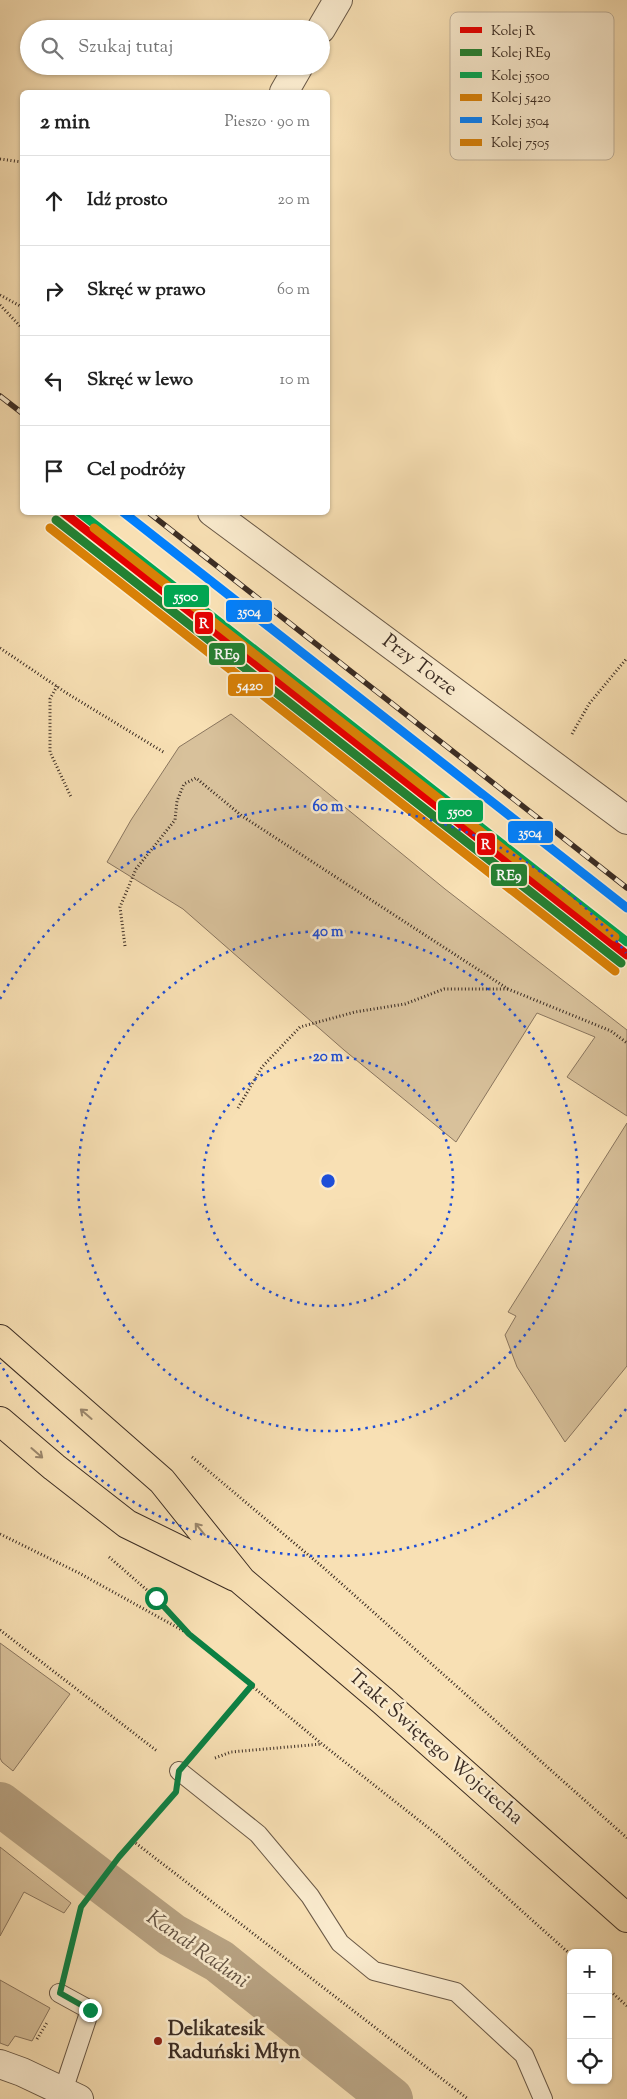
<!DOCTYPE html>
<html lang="pl">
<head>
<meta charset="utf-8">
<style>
  body { margin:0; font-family:"Sorts Mill Goudy",serif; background:#f6f6f6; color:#222 }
  .controls { position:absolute; right:15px; bottom:15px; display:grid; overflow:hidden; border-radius:8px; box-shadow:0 1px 4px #0004 }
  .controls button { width:45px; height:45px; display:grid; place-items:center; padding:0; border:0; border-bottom:1px solid #e0e0e0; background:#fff; color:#222; font:25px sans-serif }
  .stop { position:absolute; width:15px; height:15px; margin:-11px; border:4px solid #0b8043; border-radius:50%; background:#fff }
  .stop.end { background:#0b8043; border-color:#fff; box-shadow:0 1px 5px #0008 }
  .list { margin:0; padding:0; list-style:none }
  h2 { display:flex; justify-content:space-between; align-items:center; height:65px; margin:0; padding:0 20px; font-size:21px }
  h2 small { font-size:16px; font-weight:400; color:#767676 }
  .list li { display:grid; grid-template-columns:32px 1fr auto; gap:15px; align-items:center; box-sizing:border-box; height:90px; padding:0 20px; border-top:1px solid #e0e0e0 }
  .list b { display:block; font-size:19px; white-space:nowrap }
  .list em { font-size:16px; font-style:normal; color:#767676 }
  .icon { flex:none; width:28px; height:28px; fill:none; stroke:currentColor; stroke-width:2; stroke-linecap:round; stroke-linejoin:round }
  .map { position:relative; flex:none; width:627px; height:2099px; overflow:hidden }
  .search { position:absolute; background:#fff; box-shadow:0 1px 4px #0004; left:20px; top:20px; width:310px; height:55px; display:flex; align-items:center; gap:12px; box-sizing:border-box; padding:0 18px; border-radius:28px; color:#767676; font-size:19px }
  .panel { position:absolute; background:#fff; box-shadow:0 1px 4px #0004; left:20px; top:90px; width:310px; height:425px; border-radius:8px }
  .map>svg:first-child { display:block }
  .green { fill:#d8c19b; stroke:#8a765f }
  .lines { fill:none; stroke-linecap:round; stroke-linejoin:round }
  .canal { stroke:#b8a383; stroke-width:44 }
  .service-casing { stroke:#6a5947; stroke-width:20 }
  .minor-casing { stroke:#6a5947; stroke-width:30 }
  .primary-casing { stroke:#3b2c23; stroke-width:30 }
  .path { stroke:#3b2c23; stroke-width:3; stroke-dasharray:1 2.5; stroke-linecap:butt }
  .service { stroke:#faebce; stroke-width:18 }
  .minor { stroke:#faebce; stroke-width:28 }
  .primary { stroke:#f8e0b4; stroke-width:28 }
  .rail-casing { stroke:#3b2c23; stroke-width:5.5 }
  .rail { stroke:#faebce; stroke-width:4; stroke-dasharray:11; stroke-linecap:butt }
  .rail-1-casing { stroke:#faebce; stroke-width:12 }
  .rail-2-casing { stroke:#faebce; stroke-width:12 }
  .rail-3-casing { stroke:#faebce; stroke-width:12 }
  .rail-4-casing { stroke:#faebce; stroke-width:12 }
  .rail-5-casing { stroke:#faebce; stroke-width:12 }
  .rail-6-casing { stroke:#faebce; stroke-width:12 }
  .rail-1 { stroke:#e50000; stroke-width:9 }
  .rail-2 { stroke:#238132; stroke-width:9 }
  .rail-3 { stroke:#00a651; stroke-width:9 }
  .rail-4 { stroke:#d88007; stroke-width:9 }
  .rail-5 { stroke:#0080ff; stroke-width:9 }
  .rail-6 { stroke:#d88007; stroke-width:9 }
  .oneway { stroke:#9a866c }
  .route { stroke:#0b8043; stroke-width:6 }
  .ring { fill:none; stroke:#1d4ed8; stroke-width:2.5; stroke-dasharray:2.5 5 }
  .poi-dot { fill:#8f2418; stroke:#faebce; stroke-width:2 }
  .labels { text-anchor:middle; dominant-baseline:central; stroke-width:5; stroke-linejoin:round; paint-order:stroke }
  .street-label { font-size:20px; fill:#3b2c23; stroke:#faebce }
  .poi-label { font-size:20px; font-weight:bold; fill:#3b2c23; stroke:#faebce; text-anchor:start }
  .water-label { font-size:21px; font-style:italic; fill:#605040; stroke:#faebce }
  .key { fill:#faebce; stroke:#c1b29b; stroke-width:1 }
  .key-label { font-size:14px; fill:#3b2c23 }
  .centre { fill:#1d4ed8; stroke:#faebce; stroke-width:2.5 }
  .ring-label { font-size:15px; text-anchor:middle; font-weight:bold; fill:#1d4ed8; stroke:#faebce; stroke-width:5; stroke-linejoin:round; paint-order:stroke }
  .line-badge { stroke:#faebce; stroke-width:2 }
  .badge-label { font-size:14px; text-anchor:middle; font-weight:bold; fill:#fff }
</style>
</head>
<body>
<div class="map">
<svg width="627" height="2099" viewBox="0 0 627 2099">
  <rect width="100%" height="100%" fill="#f8e0b4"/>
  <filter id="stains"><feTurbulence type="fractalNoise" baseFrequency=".004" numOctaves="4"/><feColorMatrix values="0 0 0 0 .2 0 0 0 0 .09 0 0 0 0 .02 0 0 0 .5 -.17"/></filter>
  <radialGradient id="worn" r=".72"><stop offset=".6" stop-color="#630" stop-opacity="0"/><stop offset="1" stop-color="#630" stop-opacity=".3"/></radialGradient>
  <g class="green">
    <path d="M231,714L445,889L627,1030V1116L567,1077L595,1037L537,1013L456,1142L344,1050L183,909L107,862L131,820L179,747Z"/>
    <path d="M627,1123V1366L565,1442L517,1367L505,1335L516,1316L508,1312Z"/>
    <path d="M0,1643L70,1694L13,1771L2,1762L0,1758Z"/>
    <path d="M0,1847L71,1903L64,1913L24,1892L0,1936Z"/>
    <path d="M0,1980L50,2008L32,2041L15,2036L8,2046L0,2043Z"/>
  </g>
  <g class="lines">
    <path class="canal" d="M0,1804L172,1935L219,1961L391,2099"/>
    <g class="service-casing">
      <g id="service">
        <path d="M179,1771L258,1834L310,1896L340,1943L374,1971L456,1992L524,2055L543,2099"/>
        <path d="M59,1993L90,2010L63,2091"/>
      </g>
    </g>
    <g class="minor-casing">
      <g id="minor">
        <path d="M321,29L338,0"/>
        <path d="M284,92L299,66"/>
        <path d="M212,512L627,820"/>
        <path d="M0,2064L22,2072L79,2099"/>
      </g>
    </g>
    <g class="primary-casing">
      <g id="primary">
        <path d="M0,1339L162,1481L242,1581L383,1701L627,1918"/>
        <path d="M0,1421L54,1467L127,1524L235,1577"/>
      </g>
    </g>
    <g class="path">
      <path d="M0,159L22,162"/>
      <path d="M0,295L22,307"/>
      <path d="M0,305L22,328"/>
      <path d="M0,648L68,694L165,753"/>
      <path d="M57,686L50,699V752L71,797"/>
      <path d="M572,734L589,704L627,658"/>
      <path d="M125,946L120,907L136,869L175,820L177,801L184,784L196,778L242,816L508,989L611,1031L627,1043"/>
      <path d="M238,1108L262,1067L300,1027L355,1012L405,1004L444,989H508"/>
      <path d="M192,1457L325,1569L627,1838"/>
      <path d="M0,1534L79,1573L189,1634L322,1744L435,1833L571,1955"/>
      <path d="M109,1557L156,1598L187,1632"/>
      <path d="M0,1630L157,1751"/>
      <path d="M199,1747L252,1685"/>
      <path d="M215,1758L231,1752L322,1744"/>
      <path d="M133,1841L468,2099"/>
      <path d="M67,1963L81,1907L119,1857L167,1802"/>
      <path d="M608,1989L627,2006"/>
      <path d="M37,2039L48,2021"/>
    </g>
    <use href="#service" class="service"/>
    <use href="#minor" class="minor"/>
    <use href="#primary" class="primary"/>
    <g class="rail-casing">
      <g id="rail">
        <path d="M0,396L22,413"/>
        <path d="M148,512L627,888"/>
      </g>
    </g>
    <use href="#rail" class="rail"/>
    <g class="rail-1-casing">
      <path id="rail-1" d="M63,512L627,955"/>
    </g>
    <g class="rail-2-casing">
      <path id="rail-2" d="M56,520L621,963"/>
    </g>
    <g class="rail-3-casing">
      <path id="rail-3" d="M79,512L627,942"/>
    </g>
    <g class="rail-4-casing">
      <path id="rail-4" d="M50,528L615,971"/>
    </g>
    <g class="rail-5-casing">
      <path id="rail-5" d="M123,512L627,908"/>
    </g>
    <g class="rail-6-casing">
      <path id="rail-6" d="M94,528L615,937"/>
    </g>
    <use href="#rail-1" class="rail-1"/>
    <use href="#rail-2" class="rail-2"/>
    <use href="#rail-3" class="rail-3"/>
    <use href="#rail-4" class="rail-4"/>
    <use href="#rail-5" class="rail-5"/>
    <use href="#rail-6" class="rail-6"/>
  </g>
  <defs><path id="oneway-shaft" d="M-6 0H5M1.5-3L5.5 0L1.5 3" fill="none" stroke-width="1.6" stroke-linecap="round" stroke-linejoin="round" transform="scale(1.25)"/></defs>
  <g class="oneway">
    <use href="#oneway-shaft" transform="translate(86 1414) rotate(-139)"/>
    <use href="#oneway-shaft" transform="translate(37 1453) rotate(41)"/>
    <use href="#oneway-shaft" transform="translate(200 1529) rotate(-129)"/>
  </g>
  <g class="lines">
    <path class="route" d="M90,2010L60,1993L81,1907L119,1857L176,1792L179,1771L252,1685L189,1634L156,1598"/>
  </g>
  <g class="ring">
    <circle cx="328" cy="1181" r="125"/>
    <circle cx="328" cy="1181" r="250"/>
    <path d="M626 1409A375 375 0 0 1 0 1363M0 999A375 375 0 0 1 626 953"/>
  </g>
  <circle class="poi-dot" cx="158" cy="2041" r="5"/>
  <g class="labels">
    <g class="street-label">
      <text transform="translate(419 666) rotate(37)">Przy Torze</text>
      <text transform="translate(435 1748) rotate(41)">Trakt Świętego Wojciecha</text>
    </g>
    <g class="poi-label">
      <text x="168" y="2030">Delikatesik<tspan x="168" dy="23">Raduński Młyn</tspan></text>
    </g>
    <g class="water-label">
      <text transform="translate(197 1950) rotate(35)">Kanał Raduni</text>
    </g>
  </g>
  <rect x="450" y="12" width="164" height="148" rx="8" class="key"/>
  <rect x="460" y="27" width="22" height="6" fill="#e50000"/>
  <rect x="460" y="49" width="22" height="7" fill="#238132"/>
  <rect x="460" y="72" width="22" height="6" fill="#00a651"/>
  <rect x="460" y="94" width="22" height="7" fill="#d88007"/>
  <rect x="460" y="117" width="22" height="6" fill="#0080ff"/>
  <rect x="460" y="139" width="22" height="7" fill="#d88007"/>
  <g class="key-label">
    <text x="491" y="35">Kolej R</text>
    <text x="491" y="57">Kolej RE9</text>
    <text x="491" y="80">Kolej 5500</text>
    <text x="491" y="102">Kolej 5420</text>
    <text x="491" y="125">Kolej 3504</text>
    <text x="491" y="147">Kolej 7505</text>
  </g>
  <circle cx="328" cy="1181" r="8" class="centre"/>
  <g class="ring-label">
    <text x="328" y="811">60 m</text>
    <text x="328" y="936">40 m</text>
    <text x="328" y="1061">20 m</text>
  </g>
  <g class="line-badge">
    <rect x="163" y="584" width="47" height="24" rx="5" fill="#00a651"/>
    <rect x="225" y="599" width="48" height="24" rx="5" fill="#0080ff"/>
    <rect x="194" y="611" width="20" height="24" rx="5" fill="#e50000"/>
    <rect x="208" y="642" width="38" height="24" rx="5" fill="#238132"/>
    <rect x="227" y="673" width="47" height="24" rx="5" fill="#d88007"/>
    <rect x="437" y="799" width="47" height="24" rx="5" fill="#00a651"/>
    <rect x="507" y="820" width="47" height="24" rx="5" fill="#0080ff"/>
    <rect x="476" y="832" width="20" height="24" rx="5" fill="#e50000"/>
    <rect x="490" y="863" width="38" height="24" rx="5" fill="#238132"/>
  </g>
  <g class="badge-label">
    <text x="186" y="601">5500</text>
    <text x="249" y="616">3504</text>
    <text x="204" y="628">R</text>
    <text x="227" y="659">RE9</text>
    <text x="250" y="690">5420</text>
    <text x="460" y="816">5500</text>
    <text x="530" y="837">3504</text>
    <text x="486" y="849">R</text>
    <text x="509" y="880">RE9</text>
  </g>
  <rect width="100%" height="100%" filter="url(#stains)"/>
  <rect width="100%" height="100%" fill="url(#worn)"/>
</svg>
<div class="controls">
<button>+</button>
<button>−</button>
<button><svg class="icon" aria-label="locate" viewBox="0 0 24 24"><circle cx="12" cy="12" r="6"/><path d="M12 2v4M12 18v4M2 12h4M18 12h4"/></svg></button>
</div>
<div class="stop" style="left:156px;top:1598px"></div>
<div class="stop end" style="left:90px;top:2010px"></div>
<div class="search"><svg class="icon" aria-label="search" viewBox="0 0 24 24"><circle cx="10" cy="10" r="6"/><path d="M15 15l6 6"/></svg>Szukaj tutaj</div>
<section class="panel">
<h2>2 min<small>Pieszo · 90 m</small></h2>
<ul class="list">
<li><svg class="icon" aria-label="ahead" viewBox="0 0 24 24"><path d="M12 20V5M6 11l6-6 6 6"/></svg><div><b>Idź prosto</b></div><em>20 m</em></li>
<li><svg class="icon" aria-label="right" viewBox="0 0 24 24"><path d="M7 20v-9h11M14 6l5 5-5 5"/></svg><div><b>Skręć w prawo</b></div><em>60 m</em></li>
<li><svg class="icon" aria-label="left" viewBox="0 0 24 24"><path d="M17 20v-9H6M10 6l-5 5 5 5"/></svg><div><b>Skręć w lewo</b></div><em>10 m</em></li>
<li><svg class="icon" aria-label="arrive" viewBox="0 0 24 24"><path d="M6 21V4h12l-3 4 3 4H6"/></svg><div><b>Cel podróży</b></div></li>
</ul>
</section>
</div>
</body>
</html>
